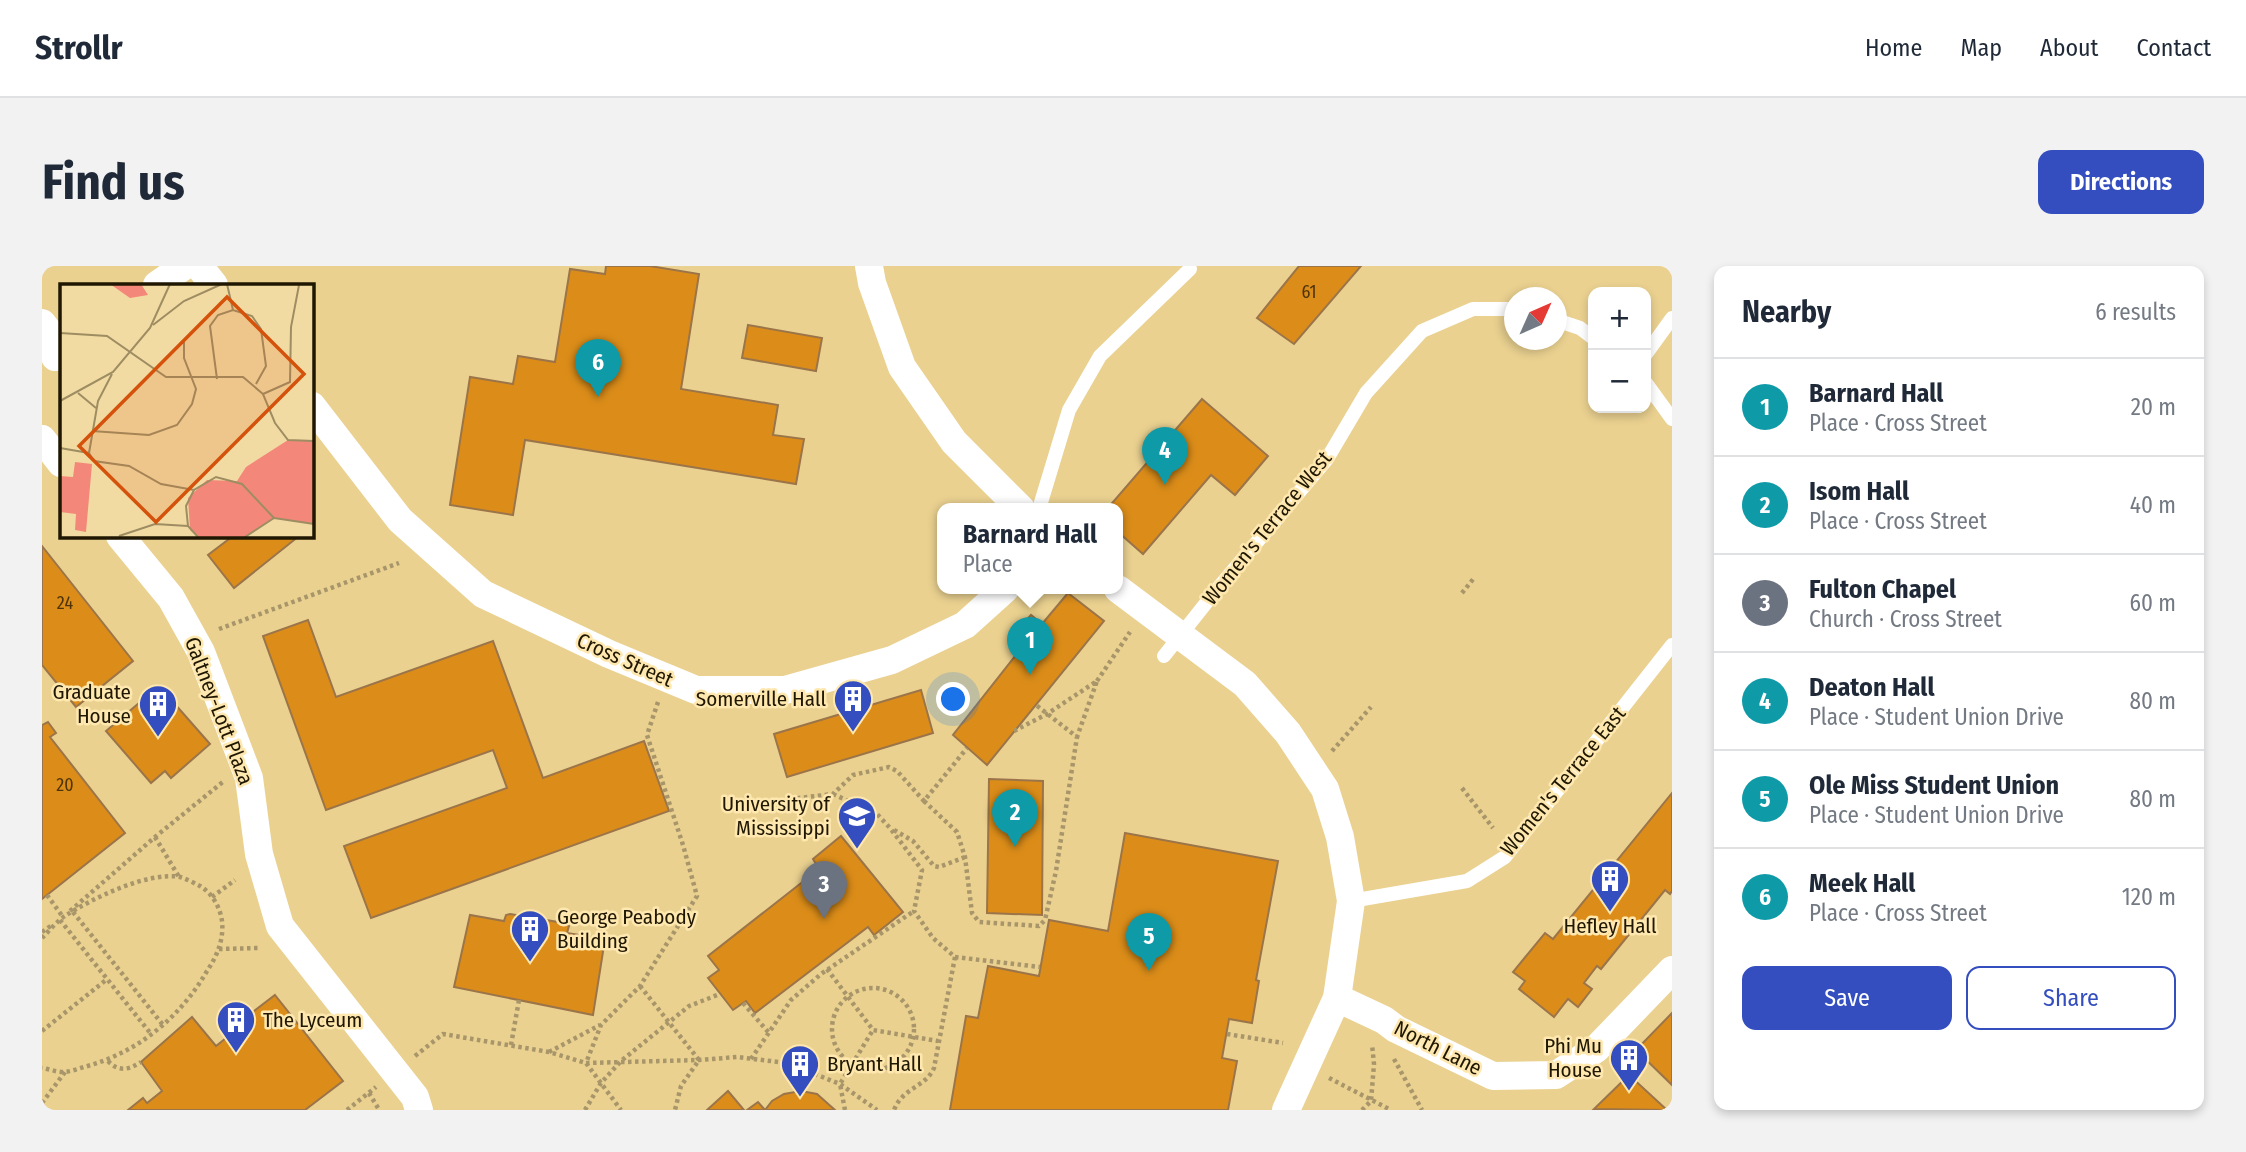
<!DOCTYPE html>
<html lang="en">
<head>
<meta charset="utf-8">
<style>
  body { margin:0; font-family:"Fira Sans Condensed",sans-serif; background:#f2f2f3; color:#1f2937 }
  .controls { position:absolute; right:21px; top:21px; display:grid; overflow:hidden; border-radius:14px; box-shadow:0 4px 10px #0003 }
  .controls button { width:63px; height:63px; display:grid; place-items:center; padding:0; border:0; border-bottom:2px solid #e0e1e3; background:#fff; color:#1f2937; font:35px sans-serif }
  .compass { position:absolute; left:1462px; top:21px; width:63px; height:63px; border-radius:50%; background:#fff; box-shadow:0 4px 10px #0003; rotate:45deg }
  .you { position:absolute; left:912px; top:434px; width:24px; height:24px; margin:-18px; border:5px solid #fff; border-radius:50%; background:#1a73e8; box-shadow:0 0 0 10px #1a73e833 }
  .badge { display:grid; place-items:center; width:46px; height:46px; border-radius:50%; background:#344ebf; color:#fff; font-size:23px; font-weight:700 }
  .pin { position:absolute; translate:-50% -58px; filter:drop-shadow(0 2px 4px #0008) }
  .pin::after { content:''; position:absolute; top:37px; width:24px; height:21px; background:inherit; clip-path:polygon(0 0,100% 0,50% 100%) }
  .popup { position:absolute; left:895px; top:237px; width:186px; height:91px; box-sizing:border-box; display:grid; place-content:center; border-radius:14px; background:#fff; filter:drop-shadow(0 2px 5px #0005); font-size:23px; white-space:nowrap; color:#747a83 }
  .popup b { font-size:26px; color:#1f2937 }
  .popup::after { content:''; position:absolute; left:50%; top:100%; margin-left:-14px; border:14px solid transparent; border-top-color:#fff }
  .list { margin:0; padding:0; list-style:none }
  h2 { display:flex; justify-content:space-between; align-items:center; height:91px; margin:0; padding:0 28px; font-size:30px }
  h2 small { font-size:23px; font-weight:400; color:#747a83 }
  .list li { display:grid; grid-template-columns:46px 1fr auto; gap:21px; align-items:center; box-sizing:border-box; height:98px; padding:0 28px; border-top:2px solid #e0e1e3 }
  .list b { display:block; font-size:26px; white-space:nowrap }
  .list p { margin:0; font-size:23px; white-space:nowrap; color:#747a83 }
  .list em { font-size:23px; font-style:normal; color:#747a83 }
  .actions { display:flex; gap:14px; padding:21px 28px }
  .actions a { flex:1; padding:16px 0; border:2px solid #344ebf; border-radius:14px; text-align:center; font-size:24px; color:#344ebf }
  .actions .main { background:#344ebf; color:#fff }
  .map { position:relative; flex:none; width:1630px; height:844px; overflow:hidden; border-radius:14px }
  header { display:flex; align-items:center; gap:42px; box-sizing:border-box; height:98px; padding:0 35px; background:#fff; border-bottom:2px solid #e0e1e3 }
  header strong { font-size:33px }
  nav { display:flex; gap:38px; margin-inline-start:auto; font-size:24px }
  .intro { display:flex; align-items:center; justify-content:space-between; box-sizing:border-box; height:168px; padding:0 42px }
  h1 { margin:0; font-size:49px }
  .button { padding:18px 32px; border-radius:14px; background:#344ebf; color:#fff; font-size:24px; font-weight:700 }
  main { display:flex; gap:42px; padding:0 42px }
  aside { flex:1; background:#fff; border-radius:14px; box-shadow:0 4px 10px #0003 }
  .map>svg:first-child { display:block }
  .built { fill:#ead190; fill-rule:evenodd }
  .building { fill:#dc8d19; stroke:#9b7549; stroke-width:2 }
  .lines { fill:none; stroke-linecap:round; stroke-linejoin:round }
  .path { stroke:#a8966a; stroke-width:4.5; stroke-dasharray:3.5 3.5; stroke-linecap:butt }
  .lane { stroke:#fff; stroke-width:14 }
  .street { stroke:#fff; stroke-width:28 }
  .labels { text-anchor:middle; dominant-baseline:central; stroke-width:5; stroke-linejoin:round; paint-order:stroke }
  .number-label { font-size:18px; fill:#4e3408 }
  .street-label { font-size:21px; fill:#1f1702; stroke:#ffe8af }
  .poi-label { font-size:21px; fill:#1f1702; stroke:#ffe8af; text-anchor:end }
  .inset-road { fill:none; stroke:#9e8d62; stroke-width:2 }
  .view { fill:#d4520b; fill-opacity:0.15; stroke:#d4520b; stroke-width:3.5 }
  .inset-edge { fill:none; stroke:#1f1702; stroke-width:3.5 }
</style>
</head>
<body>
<header>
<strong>Strollr</strong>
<nav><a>Home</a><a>Map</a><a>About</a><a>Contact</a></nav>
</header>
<div class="intro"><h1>Find us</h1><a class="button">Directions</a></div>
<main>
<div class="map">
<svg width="1630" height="844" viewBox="0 0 1630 844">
  <rect width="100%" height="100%" fill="#f2dba2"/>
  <path class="built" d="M0,0H1630V844H0ZM19,19H270V270H19ZM1551,26H1604V142H1551ZM1472,32H1514V74H1472ZM900,243H1076V323H900Z"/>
  <g class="building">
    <path d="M564,0H608L657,8L639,123L736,139L731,169L762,173L754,218L483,174L471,249L408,239L428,111L471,118L476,90L513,96L528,3L563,8Z"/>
    <path d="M1257,0H1319L1252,78L1215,52Z"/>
    <path d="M706,59L780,72L774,105L700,92Z"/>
    <path d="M1160,133L1226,190L1193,229L1169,209L1101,288L1076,266V243H1065Z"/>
    <path d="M191,270H257L192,322L166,289Z"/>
    <path d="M0,280L91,395L34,441L0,399Z"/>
    <path d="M1026,327L1062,355L945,499L911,469L981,380L970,370L989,349L1000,358Z"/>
    <path d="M266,354L294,431L451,375L501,512L602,475L627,545L329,652L302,580L465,522L451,484L284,544L221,370Z"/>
    <path d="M117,420L168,478L129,512L123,505L109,517L64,465Z"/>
    <path d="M879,424L891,467L745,511L732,468Z"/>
    <path d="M6,456L14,467L8,471L83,567L0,633V459Z"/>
    <path d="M947,513L1001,515L1000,649L945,647Z"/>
    <path d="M1630,527V625L1628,628L1623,624L1559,703L1555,700L1542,717L1550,723L1536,741L1526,733L1512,751L1477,723L1483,715L1471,706L1503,667L1511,673Z"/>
    <path d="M1083,567L1236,595L1214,714L1217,715L1210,757L1187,753L1180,792L1195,795L1186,844H908L924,750L936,752L946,700L997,710L1007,654L1066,665Z"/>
    <path d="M799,570L861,646L832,669L826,661L713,747L704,735L691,744L666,712L677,704L666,690L777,603L771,593Z"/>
    <path d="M468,648L522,657L527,660L525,667L563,673L551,749L412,721L428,649L462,655L464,649Z"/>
    <path d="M233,729L301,815L263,844H86L101,832L105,837L120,825L99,796L150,751L174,780L189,768L186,765Z"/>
    <path d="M1630,747V819L1594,784Z"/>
    <path d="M1587,809L1625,844L1552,843Z"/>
    <path d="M686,825L702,844H665Z"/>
    <path d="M759,825L775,828L793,844H705L716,836L723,844L730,835L742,828Z"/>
  </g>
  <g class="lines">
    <g class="path">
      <path d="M1420,327L1432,312"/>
      <path d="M177,363L357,297"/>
      <path d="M1055,415L1088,366"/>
      <path d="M616,436L605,469L641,579L655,630L598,720L559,759L544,797L657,794L695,791L745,797L798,818L835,844"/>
      <path d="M972,465L1005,448L1055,415L1035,471"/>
      <path d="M1290,485L1329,441"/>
      <path d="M1420,522L1451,562"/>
      <path d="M791,528L835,548L848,562L880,604L872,645L891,672L913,691L892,802C884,821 860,822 852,844"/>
      <path d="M748,533L791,528L811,509L847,501L855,505L882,535L925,482"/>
      <path d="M882,535L915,566L923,591L930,647L937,656L997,660L1003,654L1014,605L1035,471L994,439"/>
      <path d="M852,564L871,575L892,600L897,601L923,591"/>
      <path d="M113,571L137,611"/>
      <path d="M5,629L21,651"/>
      <path d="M170,631L193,614"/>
      <path d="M28,645L113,571L182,515"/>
      <path d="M31,646L121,759"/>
      <path d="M18,654L109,768"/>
      <path d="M0,666L10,659"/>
      <path d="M0,672C7,665 15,655 23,650C49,633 106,605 138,611C145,613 152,617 158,620C170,627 178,641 180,655C182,674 175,690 165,705C138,752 95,787 42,801C35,803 28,806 21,806C14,806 7,803 0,802"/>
      <path d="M177,683L217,682"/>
      <path d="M913,691L998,701"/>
      <path d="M785,703L831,764L896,775"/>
      <path d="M598,720L657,794L639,820L633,844"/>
      <circle cx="831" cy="763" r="41"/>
      <path d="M701,737L727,767"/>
      <path d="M0,765L64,714"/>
      <path d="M1185,768L1241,777"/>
      <path d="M469,779L477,734"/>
      <path d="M507,786L558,759"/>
      <path d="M373,790L401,768L507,786L544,797L579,844"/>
      <path d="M709,793L749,734L779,708L872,645"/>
      <path d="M1352,793L1380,844"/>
      <path d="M66,795C76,806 87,804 99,796"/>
      <path d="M1287,812L1349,844"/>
      <path d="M327,827L336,842"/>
      <path d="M0,837L23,806"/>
      <path d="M305,844L334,821"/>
      <path d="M543,844L559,817L579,795L647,740L678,728"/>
      <path d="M803,844L798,818L831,764"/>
      <path d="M1320,844L1329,835L1332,798L1330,778"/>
    </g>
    <g class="lane">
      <path d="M1514,54L1538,62L1551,72"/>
      <path d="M1604,88L1630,52"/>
      <path d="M1604,117L1630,153"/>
      <path d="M997,243L1027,144L1058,90L1148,3"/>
      <path d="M1122,390L1172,327L1285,193L1324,127L1380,65L1431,43H1472"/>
      <path d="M1309,635L1425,615L1463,591L1630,379"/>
    </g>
    <g class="street">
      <path d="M157,0L172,19"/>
      <path d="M827,0L830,17L860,101L912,176L979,243"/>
      <path d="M115,19L142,0"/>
      <path d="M0,57L6,65L13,91"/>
      <path d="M270,140L358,254L441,328L567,388L654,424H743L850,394L923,359L963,323"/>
      <path d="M0,173L19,197"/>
      <path d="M78,270L129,332L159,386L207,512L217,588L238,660L373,831L377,844"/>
      <path d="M1076,323L1203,418L1246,467L1283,523L1298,571L1309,635L1295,732L1244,844"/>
      <path d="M1295,732L1342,754L1354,763L1451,810L1514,809L1554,783L1630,704"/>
    </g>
  </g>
  <defs>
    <g id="building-pin" transform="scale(2.0125)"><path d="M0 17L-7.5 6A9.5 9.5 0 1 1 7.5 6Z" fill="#344ebf" stroke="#ffe8af"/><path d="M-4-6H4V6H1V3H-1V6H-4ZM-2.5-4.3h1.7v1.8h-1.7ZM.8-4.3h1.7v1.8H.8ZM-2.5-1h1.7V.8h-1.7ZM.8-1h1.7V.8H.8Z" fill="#fff"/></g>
    <g id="university-pin" transform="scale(2.0125)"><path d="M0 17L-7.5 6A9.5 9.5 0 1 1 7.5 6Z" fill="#344ebf" stroke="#ffe8af"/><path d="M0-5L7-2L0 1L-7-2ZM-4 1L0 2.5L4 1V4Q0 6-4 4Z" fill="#fff"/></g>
  </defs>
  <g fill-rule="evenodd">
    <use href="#building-pin" x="811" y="433"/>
    <use href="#building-pin" x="116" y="438"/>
    <use href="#university-pin" x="815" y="550"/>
    <use href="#building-pin" x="1568" y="613"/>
    <use href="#building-pin" x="488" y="663"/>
    <use href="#building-pin" x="194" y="754"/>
    <use href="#building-pin" x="1587" y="792"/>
    <use href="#building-pin" x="758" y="798"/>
  </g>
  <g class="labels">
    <g class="number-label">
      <text x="1267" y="26">61</text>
      <text x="23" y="337">24</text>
      <text x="23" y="519">20</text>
    </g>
    <g class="street-label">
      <text transform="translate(1225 262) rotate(-51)">Women's Terrace West</text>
      <text transform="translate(583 394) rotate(24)">Cross Street</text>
      <text transform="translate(177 445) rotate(69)">Galtney-Lott Plaza</text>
      <text transform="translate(1521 515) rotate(-51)">Women's Terrace East</text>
      <text transform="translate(1396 782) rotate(27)">North Lane</text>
    </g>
    <g class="poi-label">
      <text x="89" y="426">Graduate<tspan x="89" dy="24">House</tspan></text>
      <text x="784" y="433">Somerville Hall</text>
      <text x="788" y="538">University of<tspan x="788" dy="24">Mississippi</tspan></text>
      <text x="515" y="651" text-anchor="start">George Peabody<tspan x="515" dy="24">Building</tspan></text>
      <text x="1568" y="660" text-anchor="middle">Hefley Hall</text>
      <text x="221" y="754" text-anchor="start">The Lyceum</text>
      <text x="1560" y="780">Phi Mu<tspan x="1560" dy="24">House</tspan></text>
      <text x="785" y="798" text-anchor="start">Bryant Hall</text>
    </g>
  </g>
  <g transform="translate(18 18)">
    <rect width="254" height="254" fill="#f2dba2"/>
    <path d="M50,0H81L88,11L70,14ZM228,156L254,157V240L214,234L185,253H138L130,246L128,214L147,196L177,197L186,183ZM15,178L32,180L26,248L15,246L16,230L0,228V192L13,193Z" fill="#f3887a"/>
    <path class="inset-road" d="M167,0L173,26M93,41L124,17L162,0M0,49L47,52L106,93H183L203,110L215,139L228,156L254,157M157,95L150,42L158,31L173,26L192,32L201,45L206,82L196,100M18,109L36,124M203,110L230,98L231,43L239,1M0,117L53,88L90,44L110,0M32,147L89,151L117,141L132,120L136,105L124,74V58M0,164L29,169M29,169L34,177L69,182L101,200L134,206M29,169L38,117L52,90M214,234L254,240M59,252L95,240L128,242M138,253L128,242L126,222L134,206L156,193L182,200L214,234M185,253L214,234"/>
    <path class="view" d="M167,13L244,90L96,238L19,162Z"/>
    <rect width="254" height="254" class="inset-edge"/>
  </g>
</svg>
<div class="controls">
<button>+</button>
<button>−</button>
</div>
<svg class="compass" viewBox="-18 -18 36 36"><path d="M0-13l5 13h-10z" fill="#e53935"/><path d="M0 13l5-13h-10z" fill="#747a83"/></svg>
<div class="you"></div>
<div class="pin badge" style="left:988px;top:409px;background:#0f9aa8">1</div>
<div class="popup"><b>Barnard Hall</b>Place</div>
<div class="pin badge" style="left:973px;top:581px;background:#0f9aa8">2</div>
<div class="pin badge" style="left:782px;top:653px;background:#6b7280">3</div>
<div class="pin badge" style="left:1123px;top:219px;background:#0f9aa8">4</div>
<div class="pin badge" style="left:1107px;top:705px;background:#0f9aa8">5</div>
<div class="pin badge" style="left:556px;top:131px;background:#0f9aa8">6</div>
</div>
<aside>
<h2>Nearby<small>6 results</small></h2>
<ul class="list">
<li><span class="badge" style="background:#0f9aa8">1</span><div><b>Barnard Hall</b><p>Place · Cross Street</p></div><em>20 m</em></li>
<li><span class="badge" style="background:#0f9aa8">2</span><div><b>Isom Hall</b><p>Place · Cross Street</p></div><em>40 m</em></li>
<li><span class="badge" style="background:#6b7280">3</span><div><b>Fulton Chapel</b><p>Church · Cross Street</p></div><em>60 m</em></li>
<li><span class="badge" style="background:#0f9aa8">4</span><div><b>Deaton Hall</b><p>Place · Student Union Drive</p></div><em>80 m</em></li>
<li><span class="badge" style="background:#0f9aa8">5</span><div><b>Ole Miss Student Union</b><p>Place · Student Union Drive</p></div><em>80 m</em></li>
<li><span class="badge" style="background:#0f9aa8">6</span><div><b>Meek Hall</b><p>Place · Cross Street</p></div><em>120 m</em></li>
</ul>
<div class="actions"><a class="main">Save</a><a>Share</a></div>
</aside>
</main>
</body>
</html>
